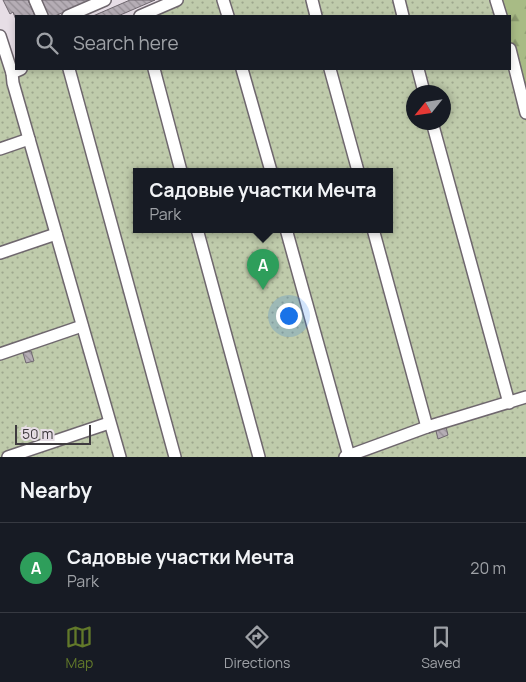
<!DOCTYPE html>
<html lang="en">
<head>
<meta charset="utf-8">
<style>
  body { margin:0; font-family:Manrope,sans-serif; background:#20242c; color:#f1f3f6 }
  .compass { position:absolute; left:406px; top:85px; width:45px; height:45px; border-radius:50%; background:#171b24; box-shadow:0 2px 8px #0003; rotate:240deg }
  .scale { position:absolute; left:15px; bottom:12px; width:76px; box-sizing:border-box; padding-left:5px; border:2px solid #3f3b3f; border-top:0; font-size:14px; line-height:18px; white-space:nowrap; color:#3f3b3f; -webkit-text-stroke:4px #e7dee6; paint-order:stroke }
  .you { position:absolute; left:288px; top:315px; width:18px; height:18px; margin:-12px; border:4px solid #fff; border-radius:50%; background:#1a73e8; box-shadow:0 0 0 8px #1a73e833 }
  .badge { display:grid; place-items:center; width:32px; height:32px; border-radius:50%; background:#62792a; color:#fff; font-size:16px; font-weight:700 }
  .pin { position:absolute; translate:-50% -41px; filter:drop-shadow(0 1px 2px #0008) }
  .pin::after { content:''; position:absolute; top:26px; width:18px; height:15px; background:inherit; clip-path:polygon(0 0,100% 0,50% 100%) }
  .popup { position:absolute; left:133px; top:168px; width:260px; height:65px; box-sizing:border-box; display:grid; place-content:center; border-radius:0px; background:#171b24; filter:drop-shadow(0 1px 4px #0005); font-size:16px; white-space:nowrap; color:#9ea1a6 }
  .popup b { font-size:19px; color:#f1f3f6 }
  .popup::after { content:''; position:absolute; left:50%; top:100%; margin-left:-10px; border:10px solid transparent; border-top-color:#171b24 }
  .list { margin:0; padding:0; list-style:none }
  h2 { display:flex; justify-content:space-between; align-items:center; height:65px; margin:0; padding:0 20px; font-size:21px }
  h2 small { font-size:16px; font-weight:400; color:#9ea1a6 }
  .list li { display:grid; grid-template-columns:32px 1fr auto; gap:15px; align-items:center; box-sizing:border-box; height:90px; padding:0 20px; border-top:1px solid #363941 }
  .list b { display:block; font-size:19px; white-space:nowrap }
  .list p { margin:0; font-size:16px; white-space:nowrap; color:#9ea1a6 }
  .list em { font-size:16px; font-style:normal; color:#9ea1a6 }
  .icon { flex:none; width:28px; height:28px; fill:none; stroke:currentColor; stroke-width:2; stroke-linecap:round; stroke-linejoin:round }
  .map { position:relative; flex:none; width:526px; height:457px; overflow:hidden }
  .search { position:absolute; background:#171b24; box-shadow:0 2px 8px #0003; left:15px; right:15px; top:15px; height:55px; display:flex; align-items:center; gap:12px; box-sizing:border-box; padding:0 18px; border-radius:0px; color:#9ea1a6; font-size:19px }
  .sheet { height:155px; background:#171b24 }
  nav { display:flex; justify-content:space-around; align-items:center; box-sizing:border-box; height:70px; border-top:1px solid #363941; background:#171b24; font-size:14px; color:#9ea1a6 }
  nav a { display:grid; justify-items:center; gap:2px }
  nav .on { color:#62792a }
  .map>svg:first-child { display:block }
  .forest { fill:url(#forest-firs) }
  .garden { fill:url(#garden-dots); fill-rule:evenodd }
  .building { fill:url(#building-back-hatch); stroke:#6f676f }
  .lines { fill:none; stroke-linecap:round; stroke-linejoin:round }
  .minor-casing { stroke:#6f676e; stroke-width:14 }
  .minor { stroke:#fff; stroke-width:11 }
</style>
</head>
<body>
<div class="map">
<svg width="526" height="457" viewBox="0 0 526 457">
  <defs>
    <pattern id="forest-firs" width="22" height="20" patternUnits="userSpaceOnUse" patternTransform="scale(1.25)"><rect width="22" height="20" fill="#a8bb85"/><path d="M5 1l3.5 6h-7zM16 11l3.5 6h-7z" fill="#8a996e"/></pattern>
    <pattern id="garden-dots" width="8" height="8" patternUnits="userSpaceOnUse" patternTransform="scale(1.25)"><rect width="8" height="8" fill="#bfcbab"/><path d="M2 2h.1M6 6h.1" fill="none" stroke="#9da68d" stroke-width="1.8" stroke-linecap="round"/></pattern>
    <pattern id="building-back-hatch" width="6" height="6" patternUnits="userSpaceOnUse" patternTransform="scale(1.25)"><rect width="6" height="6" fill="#b5adb5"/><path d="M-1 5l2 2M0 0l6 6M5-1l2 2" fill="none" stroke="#958e95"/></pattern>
  </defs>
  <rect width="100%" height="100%" fill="#e7dee6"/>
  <path class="forest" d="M495,0H526V124L510,60V16H499Z"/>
  <g class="garden">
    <path d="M184,0H495L499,16H147Z"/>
    <path d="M0,52L10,76L28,69H510V60L526,124V457H0ZM414,92H444V122H414ZM137,171H389V229H137Z"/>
  </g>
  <g class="building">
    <path d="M3,0H28L35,16H16V20L13,12L10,14Z"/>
    <path d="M44,0H91L55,16H47L41,1Z"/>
    <path d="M130,0H155L118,16H93Z"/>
    <path d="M31,351L34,361L26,363L23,353Z"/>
    <path d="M446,427L448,435L438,439L436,431Z"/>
  </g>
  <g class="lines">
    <g class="minor-casing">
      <g id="minor">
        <path d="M35,0L42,16"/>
        <path d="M223,0L228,16"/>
        <path d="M312,0L316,16"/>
        <path d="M399,0L403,16"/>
        <path d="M496,0L501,16"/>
        <path d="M68,16L105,0"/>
        <path d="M140,16L177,0"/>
        <path d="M0,36L12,73L21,69"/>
        <path d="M510,49L526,113"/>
        <path d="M69,69L175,457"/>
        <path d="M154,69L181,171"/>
        <path d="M242,69L271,171"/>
        <path d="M330,69L358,171"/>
        <path d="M418,69L424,92"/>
        <path d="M12,73L13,83L120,457"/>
        <path d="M432,122L509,403"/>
        <path d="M0,149L29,139"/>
        <path d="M197,229L259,457"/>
        <path d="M286,229L349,456"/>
        <path d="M373,229L427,427"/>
        <path d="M0,253L56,234"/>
        <path d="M0,354L82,326"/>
        <path d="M8,457L109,423"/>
        <path d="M345,457L427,427L526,397"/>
      </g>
    </g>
    <use href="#minor" class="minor"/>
  </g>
</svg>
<svg class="compass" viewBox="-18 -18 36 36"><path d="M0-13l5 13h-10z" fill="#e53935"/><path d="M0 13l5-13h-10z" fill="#9ea1a6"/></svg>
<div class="scale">50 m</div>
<div class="you"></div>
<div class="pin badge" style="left:263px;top:290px;background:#2e9e5b">A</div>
<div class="popup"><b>Садовые участки Мечта</b>Park</div>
<div class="search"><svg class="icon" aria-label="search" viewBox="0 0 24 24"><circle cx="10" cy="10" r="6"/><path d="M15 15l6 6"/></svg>Search here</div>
</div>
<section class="sheet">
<h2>Nearby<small></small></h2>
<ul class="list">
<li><span class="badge" style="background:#2e9e5b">A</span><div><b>Садовые участки Мечта</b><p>Park</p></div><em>20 m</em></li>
</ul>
</section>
<nav>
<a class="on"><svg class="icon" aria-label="map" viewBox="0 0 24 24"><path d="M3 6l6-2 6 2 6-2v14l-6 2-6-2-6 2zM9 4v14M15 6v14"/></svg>Map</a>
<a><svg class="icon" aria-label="directions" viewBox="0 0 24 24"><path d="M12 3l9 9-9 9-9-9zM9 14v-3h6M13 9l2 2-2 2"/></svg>Directions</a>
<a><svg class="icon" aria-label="saved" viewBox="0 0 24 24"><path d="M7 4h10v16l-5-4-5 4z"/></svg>Saved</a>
</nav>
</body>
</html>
